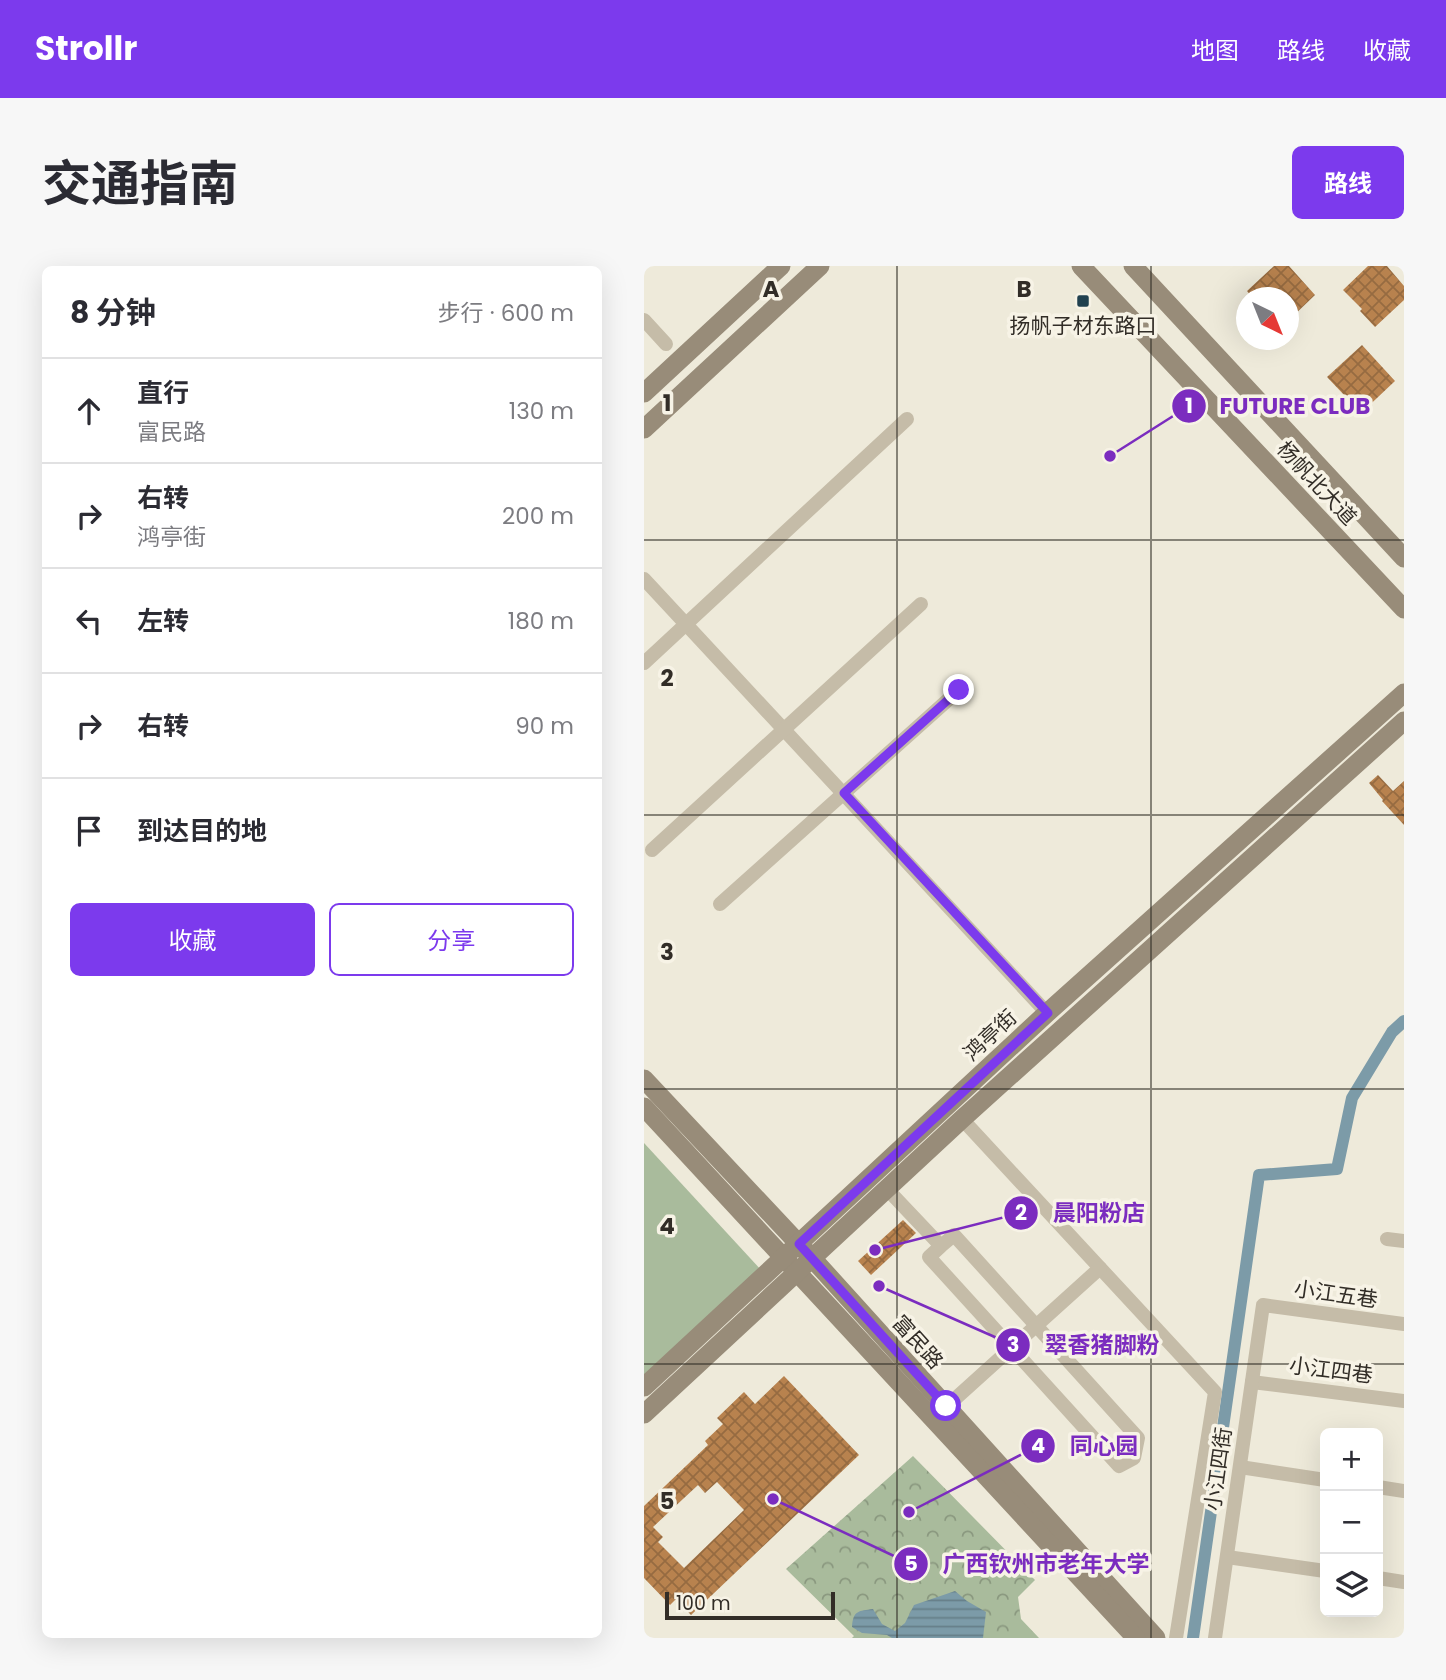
<!DOCTYPE html>
<html lang="zh">
<head>
<meta charset="utf-8">
<style>
  body { margin:0; font-family:Poppins,"Noto Sans SC",sans-serif; background:#f7f7f7; color:#2b2b33 }
  .controls { position:absolute; right:21px; bottom:21px; display:grid; overflow:hidden; border-radius:10px; box-shadow:0 7px 28px #0002 }
  .controls button { width:63px; height:63px; display:grid; place-items:center; padding:0; border:0; border-bottom:2px solid #e1e1e2; background:#fff; color:#2b2b33; font:35px sans-serif }
  .compass { position:absolute; left:592px; top:21px; width:63px; height:63px; border-radius:50%; background:#fff; box-shadow:0 7px 28px #0002; rotate:137deg }
  .scale { position:absolute; left:21px; bottom:18px; width:170px; box-sizing:border-box; padding-left:7px; border:4px solid #322d27; border-top:0; font-size:19px; line-height:24px; white-space:nowrap; color:#322d27; -webkit-text-stroke:5px #f7f3e6; paint-order:stroke }
  .stop { position:absolute; width:21px; height:21px; margin:-16px; border:5px solid #7c3aed; border-radius:50%; background:#fff }
  .stop.end { background:#7c3aed; border-color:#fff; box-shadow:0 2px 7px #0008 }
  .list { margin:0; padding:0; list-style:none }
  h2 { display:flex; justify-content:space-between; align-items:center; height:91px; margin:0; padding:0 28px; font-size:30px }
  h2 small { font-size:23px; font-weight:400; color:#7c7c81 }
  .list li { display:grid; grid-template-columns:46px 1fr auto; gap:21px; align-items:center; box-sizing:border-box; height:105px; padding:0 28px; border-top:2px solid #e1e1e2 }
  .list b { display:block; font-size:26px; white-space:nowrap }
  .list p { margin:0; font-size:23px; white-space:nowrap; color:#7c7c81 }
  .list em { font-size:23px; font-style:normal; color:#7c7c81 }
  .actions { display:flex; gap:14px; padding:21px 28px }
  .actions a { flex:1; padding:16px 0; border:2px solid #7c3aed; border-radius:10px; text-align:center; font-size:24px; color:#7c3aed }
  .actions .main { background:#7c3aed; color:#fff }
  .icon { flex:none; width:38px; height:38px; fill:none; stroke:currentColor; stroke-width:2; stroke-linecap:round; stroke-linejoin:round }
  .map { position:relative; flex:none; width:760px; height:1372px; overflow:hidden; border-radius:10px }
  header { display:flex; align-items:center; gap:42px; box-sizing:border-box; height:98px; padding:0 35px; background:#7c3aed; color:#fff }
  header strong { font-size:33px }
  nav { display:flex; gap:38px; margin-inline-start:auto; font-size:24px }
  .intro { display:flex; align-items:center; justify-content:space-between; box-sizing:border-box; height:168px; padding:0 42px }
  h1 { margin:0; font-size:49px }
  .button { padding:18px 32px; border-radius:10px; background:#7c3aed; color:#fff; font-size:24px; font-weight:700 }
  main { display:flex; gap:42px; padding:0 42px }
  aside { flex:1; background:#fff; border-radius:10px; box-shadow:0 7px 28px #0002 }
  .map>svg:first-child { display:block }
  .park { fill:url(#park-crowns) }
  .garden { fill:#a9bb9c }
  .water { fill:url(#water-rules) }
  .lines { fill:none; stroke-linecap:round; stroke-linejoin:round }
  .canal { stroke:#7c9ba8; stroke-width:12 }
  .building { fill:url(#building-cross-hatch); fill-rule:evenodd }
  .street { stroke:#c5bca8; stroke-width:14 }
  .secondary { stroke:#988c79; stroke-width:19 }
  .route { stroke:#7c3aed; stroke-width:9 }
  .grid { fill:none; stroke:#322d27; stroke-width:2; stroke-opacity:0.55 }
  .poi-dot { fill:#21414f; stroke:#f7f3e6; stroke-width:2.5 }
  .labels { text-anchor:middle; dominant-baseline:central; stroke-width:7; stroke-linejoin:round; paint-order:stroke }
  .poi-label { font-size:21px; fill:#322d27; stroke:#f7f3e6 }
  .street-label { font-size:21px; fill:#322d27; stroke:#f7f3e6 }
  .grid-label { font-size:23px; text-anchor:middle; font-weight:bold; fill:#322d27; stroke:#f7f3e6; stroke-width:7; stroke-linejoin:round; paint-order:stroke }
  .leader { fill:none; stroke:#7b2cbf; stroke-width:2.5 }
  .callout-dot { fill:#7b2cbf; stroke:#f7f3e6; stroke-width:2.5 }
  .mark-label { font-size:21px; text-anchor:middle; font-weight:bold; fill:#fff }
  .callout-label { font-size:23px; text-anchor:middle; font-weight:bold; fill:#7b2cbf; stroke:#f7f3e6; stroke-width:7; stroke-linejoin:round; paint-order:stroke }
</style>
</head>
<body>
<header>
<strong>Strollr</strong>
<nav><a>地图</a><a>路线</a><a>收藏</a></nav>
</header>
<div class="intro"><h1>交通指南</h1><a class="button">路线</a></div>
<main>
<aside>
<h2>8 分钟<small>步行 · 600 m</small></h2>
<ul class="list">
<li><svg class="icon" aria-label="ahead" viewBox="0 0 24 24"><path d="M12 20V5M6 11l6-6 6 6"/></svg><div><b>直行</b><p>富民路</p></div><em>130 m</em></li>
<li><svg class="icon" aria-label="right" viewBox="0 0 24 24"><path d="M7 20v-9h11M14 6l5 5-5 5"/></svg><div><b>右转</b><p>鸿亭街</p></div><em>200 m</em></li>
<li><svg class="icon" aria-label="left" viewBox="0 0 24 24"><path d="M17 20v-9H6M10 6l-5 5 5 5"/></svg><div><b>左转</b></div><em>180 m</em></li>
<li><svg class="icon" aria-label="right" viewBox="0 0 24 24"><path d="M7 20v-9h11M14 6l5 5-5 5"/></svg><div><b>右转</b></div><em>90 m</em></li>
<li><svg class="icon" aria-label="arrive" viewBox="0 0 24 24"><path d="M6 21V4h12l-3 4 3 4H6"/></svg><div><b>到达目的地</b></div></li>
</ul>
<div class="actions"><a class="main">收藏</a><a>分享</a></div>
</aside>
<div class="map">
<svg width="760" height="1372" viewBox="0 0 760 1372">
  <defs>
    <pattern id="park-crowns" width="20" height="18" patternUnits="userSpaceOnUse" patternTransform="scale(1.75)"><rect width="20" height="18" fill="#a9bb9c"/><path d="M2 6a3 3 0 1 1 6 0M12 15a3 3 0 1 1 6 0" fill="none" stroke="#8a987f"/></pattern>
    <pattern id="water-rules" width="6" height="5" patternUnits="userSpaceOnUse" patternTransform="scale(1.75)"><rect width="6" height="5" fill="#7c9ba8"/><path d="M0 2.5h6" fill="none" stroke="#667f89"/></pattern>
    <pattern id="building-cross-hatch" width="8" height="8" patternUnits="userSpaceOnUse" patternTransform="scale(1.75)"><rect width="8" height="8" fill="#b8824e"/><path d="M0 0l8 8M0 8l8-8" fill="none" stroke="#966b41"/></pattern>
  </defs>
  <rect width="100%" height="100%" fill="#eeeada"/>
  <path class="park" d="M269,1190L391,1314L374,1331L377,1353L395,1372H208L210,1370L142,1303Z"/>
  <path class="garden" d="M0,877L118,1005L0,1114Z"/>
  <path class="water" d="M311,1325L323,1335L342,1346L339,1372H248L243,1369L218,1367L208,1361C209,1344 215,1345 229,1343L238,1358L251,1365L261,1357L270,1339Z"/>
  <g class="lines">
    <path class="canal" d="M549,1372L615,909L693,903L708,832L748,766L760,755"/>
  </g>
  <g class="building">
    <path d="M630,0H645L671,29L645,54V32H609L603,25Z"/>
    <path d="M724,0H743L760,20V34L731,61L716,45L718,43L699,24Z"/>
    <path d="M718,79L751,115L715,149L700,133L702,131L683,111Z"/>
    <path d="M734,509L749,525L760,515V559L738,535L739,534L725,517Z"/>
    <path d="M259,954L272,967L227,1009L214,995Z"/>
    <path d="M140,1110L215,1189L47,1349L32,1333L26,1339L0,1312V1240L64,1179L61,1175L79,1158L73,1152L100,1126L111,1138ZM73,1216L100,1244L40,1302L14,1276L19,1271L9,1261L54,1219L61,1227Z"/>
  </g>
  <g class="lines">
    <g class="street">
      <path d="M0,54L22,78"/>
      <path d="M0,313L403,747"/>
      <path d="M0,397L263,153"/>
      <path d="M8,584L277,338"/>
      <path d="M76,638L315,424"/>
      <path d="M318,853L571,1126L532,1372"/>
      <path d="M243,923L297,980L285,991L475,1200L490,1192L494,1172L310,969L297,980"/>
      <path d="M743,973L760,975"/>
      <path d="M608,1116L760,1135"/>
      <path d="M302,1141L456,1002"/>
      <path d="M596,1201L681,1214"/>
      <path d="M734,1221L760,1225"/>
      <path d="M583,1291L681,1305"/>
      <path d="M734,1312L760,1316"/>
      <path d="M571,1372L619,1039L760,1058"/>
    </g>
    <g class="secondary">
      <path d="M437,0L760,343"/>
      <path d="M489,0L760,292"/>
      <path d="M0,127L137,0"/>
      <path d="M0,163L176,0"/>
      <path d="M0,813L168,992L512,1372"/>
      <path d="M0,841L492,1372"/>
      <path d="M0,1121L403,747L760,427"/>
      <path d="M0,1148L318,853L760,455"/>
    </g>
  </g>
  <g class="lines">
    <path class="route" d="M302,1140L155,978L404,747L200,527L315,424"/>
  </g>
  <path class="grid" d="M253,0V1372M507,0V1372M0,274H760M0,549H760M0,823H760M0,1098H760"/>
  <rect class="poi-dot" x="432" y="28" width="14" height="14" rx="3.5"/>
  <g class="labels">
    <g class="poi-label">
      <text x="439" y="59">扬帆子材东路口</text>
    </g>
    <g class="street-label">
      <text transform="translate(673 217) rotate(47)">杨帆北大道</text>
      <text transform="translate(346 769) rotate(-43)">鸿亭街</text>
      <text transform="translate(692 1028) rotate(8)">小江五巷</text>
      <text transform="translate(274 1076) rotate(48)">富民路</text>
      <text transform="translate(687 1104) rotate(7)">小江四巷</text>
      <text transform="translate(574 1203) rotate(-82)">小江四街</text>
    </g>
  </g>
  <g class="grid-label">
    <text x="127" y="31">A</text>
    <text x="380" y="31">B</text>
    <text x="23" y="145">1</text>
    <text x="23" y="420">2</text>
    <text x="23" y="694">3</text>
    <text x="23" y="968">4</text>
    <text x="23" y="1243">5</text>
  </g>
  <path class="leader" d="M466 190L545 140M231 984L377 947M235 1020L369 1079M265 1246L394 1180M129 1233L267 1298"/>
  <g class="callout-dot">
    <circle cx="466" cy="190" r="7"/>
    <circle cx="231" cy="984" r="7"/>
    <circle cx="235" cy="1020" r="7"/>
    <circle cx="265" cy="1246" r="7"/>
    <circle cx="129" cy="1233" r="7"/>
    <circle cx="545" cy="140" r="18"/>
    <circle cx="377" cy="947" r="18"/>
    <circle cx="369" cy="1079" r="18"/>
    <circle cx="394" cy="1180" r="18"/>
    <circle cx="267" cy="1298" r="18"/>
  </g>
  <g class="mark-label">
    <text x="545" y="147">1</text>
    <text x="377" y="954">2</text>
    <text x="369" y="1086">3</text>
    <text x="394" y="1187">4</text>
    <text x="267" y="1305">5</text>
  </g>
  <g class="callout-label">
    <text x="651" y="148">FUTURE CLUB</text>
    <text x="455" y="955">晨阳粉店</text>
    <text x="458" y="1087">翠香猪脚粉</text>
    <text x="460" y="1188">同心园</text>
    <text x="402" y="1306">广西钦州市老年大学</text>
  </g>
</svg>
<div class="controls">
<button>+</button>
<button>−</button>
<button><svg class="icon" aria-label="layers" viewBox="0 0 24 24"><path d="M12 4l9 5-9 5-9-5zM3 14l9 5 9-5"/></svg></button>
</div>
<svg class="compass" viewBox="-18 -18 36 36"><path d="M0-13l5 13h-10z" fill="#e53935"/><path d="M0 13l5-13h-10z" fill="#7c7c81"/></svg>
<div class="scale">100 m</div>
<div class="stop" style="left:302px;top:1140px"></div>
<div class="stop end" style="left:315px;top:424px"></div>
</div>
</main>
</body>
</html>
